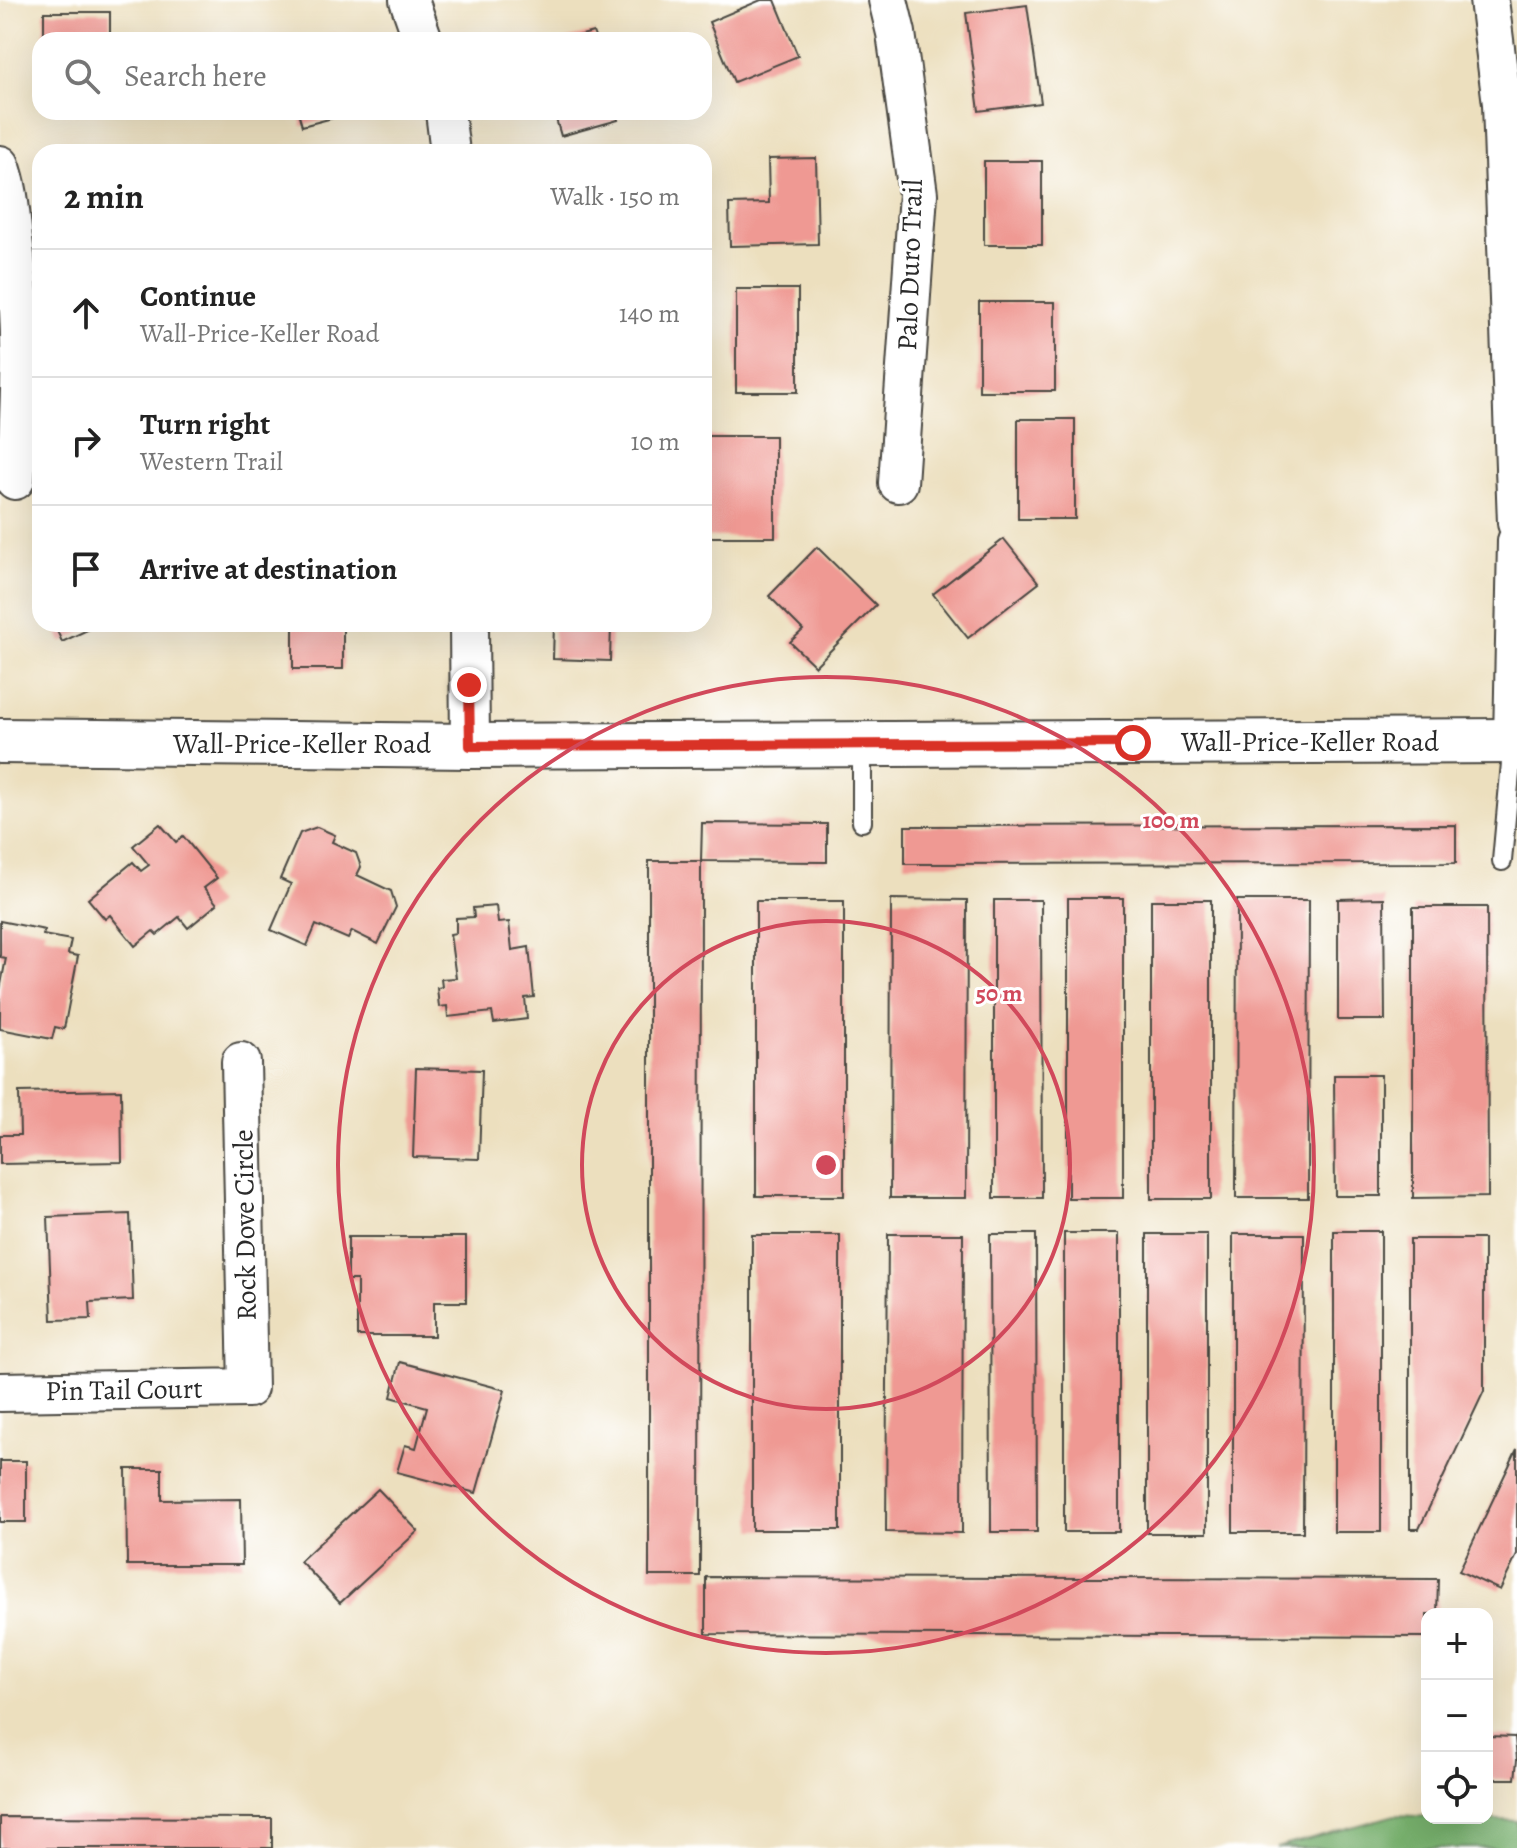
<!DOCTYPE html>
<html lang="en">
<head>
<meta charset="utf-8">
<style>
  body { margin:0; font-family:Alegreya,serif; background:#f6f6f6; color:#222 }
  .controls { position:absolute; right:24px; bottom:24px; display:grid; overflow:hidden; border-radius:16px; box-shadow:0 8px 32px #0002 }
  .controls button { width:72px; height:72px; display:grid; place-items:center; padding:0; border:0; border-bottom:2px solid #e0e0e0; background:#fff; color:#222; font:40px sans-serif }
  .stop { position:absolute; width:24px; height:24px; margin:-18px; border:6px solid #d93025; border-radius:50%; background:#fff }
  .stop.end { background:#d93025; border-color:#fff; box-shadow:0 2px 8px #0008 }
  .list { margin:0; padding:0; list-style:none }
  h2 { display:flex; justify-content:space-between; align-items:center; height:104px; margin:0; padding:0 32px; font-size:34px }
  h2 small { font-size:26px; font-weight:400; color:#767676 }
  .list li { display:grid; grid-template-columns:52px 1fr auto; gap:24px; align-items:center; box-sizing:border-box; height:128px; padding:0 32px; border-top:2px solid #e0e0e0 }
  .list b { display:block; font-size:30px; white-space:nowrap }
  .list p { margin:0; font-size:26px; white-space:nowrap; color:#767676 }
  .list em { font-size:26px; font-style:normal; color:#767676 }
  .icon { flex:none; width:44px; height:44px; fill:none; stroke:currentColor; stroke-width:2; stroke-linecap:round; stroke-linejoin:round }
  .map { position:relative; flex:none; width:1517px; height:1848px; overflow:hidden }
  .search { position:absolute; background:#fff; box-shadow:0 8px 32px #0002; left:32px; top:32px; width:680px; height:88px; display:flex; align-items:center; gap:20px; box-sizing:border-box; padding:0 28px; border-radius:24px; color:#767676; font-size:30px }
  .panel { position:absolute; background:#fff; box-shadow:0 8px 32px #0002; left:32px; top:144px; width:680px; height:488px; border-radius:24px }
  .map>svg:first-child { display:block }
  .forest { fill:#75ad6b; stroke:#506c4b; stroke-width:2 }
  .building { fill:#ef9993 }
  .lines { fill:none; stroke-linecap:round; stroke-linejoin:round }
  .service-casing { stroke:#484641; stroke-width:22 }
  .minor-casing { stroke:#484641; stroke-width:42 }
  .tertiary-casing { stroke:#484641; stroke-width:48 }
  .service { stroke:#fff; stroke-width:18 }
  .minor { stroke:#fff; stroke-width:38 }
  .tertiary { stroke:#fff; stroke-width:44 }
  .route { stroke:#d93025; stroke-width:10 }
  .ring { fill:none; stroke:#d1495b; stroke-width:4 }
  .labels { text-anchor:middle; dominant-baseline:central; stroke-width:6; stroke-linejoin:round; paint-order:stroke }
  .street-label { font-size:28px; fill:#2b2b2b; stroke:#fff }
  .centre { fill:#d1495b; stroke:#fff; stroke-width:4 }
  .ring-label { font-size:24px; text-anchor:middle; font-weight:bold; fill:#d1495b; stroke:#fff; stroke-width:6; stroke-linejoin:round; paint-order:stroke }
</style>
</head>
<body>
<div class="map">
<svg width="1517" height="1848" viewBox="0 0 1517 1848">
  <rect width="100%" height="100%" fill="#fff"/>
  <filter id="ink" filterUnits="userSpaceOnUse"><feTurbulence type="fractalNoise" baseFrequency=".0125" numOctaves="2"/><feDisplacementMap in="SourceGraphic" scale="16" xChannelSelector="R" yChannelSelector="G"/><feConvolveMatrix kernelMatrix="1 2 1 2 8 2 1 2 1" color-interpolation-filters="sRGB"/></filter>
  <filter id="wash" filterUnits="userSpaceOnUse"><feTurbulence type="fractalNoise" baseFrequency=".006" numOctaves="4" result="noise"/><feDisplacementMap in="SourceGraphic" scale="32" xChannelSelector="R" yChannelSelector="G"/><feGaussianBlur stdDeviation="1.8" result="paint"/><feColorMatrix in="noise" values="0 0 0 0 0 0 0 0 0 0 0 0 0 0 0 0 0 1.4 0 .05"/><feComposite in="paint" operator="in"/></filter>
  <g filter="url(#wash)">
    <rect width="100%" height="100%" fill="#ecdfbe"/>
    <path class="forest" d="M1395,1815L1517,1821V1848H1276Z"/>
    <g id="blocks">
      <g class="building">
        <path d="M761,0H775L798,56L734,82L709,22Z"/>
        <path d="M1027,5L1041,103L979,111L966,13Z"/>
        <rect x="44" y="12" width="66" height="28"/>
        <path d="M593,32L596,40H567V39Z"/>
        <path d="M335,33L337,40H311V39Z"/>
        <path d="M298,112H351L352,113L302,126Z"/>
        <path d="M554,112H616L618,120L561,136Z"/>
        <path d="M816,158L818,244L730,246L729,204L769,203L768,159Z"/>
        <rect x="984" y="161" width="58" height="84"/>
        <rect x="736" y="289" width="62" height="103"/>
        <rect x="979" y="302" width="76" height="89"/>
        <rect x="1018" y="419" width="57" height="100"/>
        <rect x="706" y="436" width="69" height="101"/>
        <path d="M1004,539L1039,583L968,638L933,594Z"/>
        <path d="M817,547L876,605L815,666L790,642L803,630L769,596Z"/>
        <path d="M54,624H100L62,642Z"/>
        <path d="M554,624H611L610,661L553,659Z"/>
        <rect x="293" y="626" width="50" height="43"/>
        <path d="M702,823L827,824V862L701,861Z"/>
        <path d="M160,824L176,842L183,836L217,878L204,888L217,904L188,928L179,917L157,935L153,931L135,946L110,915L105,919L88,899L133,862L141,871L149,865L133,846Z"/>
        <path d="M1456,825V863L905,864V826Z"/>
        <path d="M317,827L335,835L332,842L356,853L361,867L357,875L391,891L396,907L378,944L352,931L348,939L316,925L307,946L271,930L291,884L280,879L300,833Z"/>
        <path d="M649,861H701L700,1576H649Z"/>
        <rect x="1068" y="898" width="55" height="300"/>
        <path d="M1384,898L1385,1020H1338V899Z"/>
        <path d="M891,899L967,900L966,1198H890Z"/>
        <path d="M994,900H1041L1042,1198H994Z"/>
        <rect x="1151" y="900" width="60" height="299"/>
        <path d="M1237,900H1309L1308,1198H1236Z"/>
        <rect x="756" y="901" width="88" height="295"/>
        <path d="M496,906L498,923L509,922L512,950L529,947L534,997L525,998L527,1019L494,1023L492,1012L448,1017L447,1006L439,1007L437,988L442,987L441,979L456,978L450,934L456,933V918L474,917L473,908Z"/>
        <path d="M1413,907H1487L1488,1197L1413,1198Z"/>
        <path d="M0,921L45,930L43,935L71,940L68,954L78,956L64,1029L55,1027L52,1039L0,1029V990L6,958L0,957Z"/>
        <path d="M416,1068L482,1070L479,1159L413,1157Z"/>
        <path d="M1334,1075H1381V1196H1335Z"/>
        <path d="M121,1090L122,1162L0,1164V1135H20L19,1092Z"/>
        <path d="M130,1214L133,1300L90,1302L91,1319L52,1320L48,1217Z"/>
        <rect x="1334" y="1231" width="47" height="301"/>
        <rect x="1064" y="1233" width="55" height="299"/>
        <path d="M888,1234H963L962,1533L886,1532Z"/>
        <path d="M990,1234H1036L1037,1532H991Z"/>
        <rect x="1147" y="1234" width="60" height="299"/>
        <path d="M1233,1234H1304L1303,1532H1233Z"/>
        <rect x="752" y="1235" width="88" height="295"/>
        <path d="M348,1237H466V1302H434V1336H357V1280H348Z"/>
        <path d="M1410,1239H1484V1391L1419,1529H1410Z"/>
        <path d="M400,1362L505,1390L476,1493L397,1472L405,1445L416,1448L427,1407L391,1397Z"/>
        <path d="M1517,1449V1555L1500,1590L1459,1571Z"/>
        <rect x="0" y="1461" width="26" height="61"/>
        <path d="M126,1469H162V1500L241,1499L242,1565H127Z"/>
        <path d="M378,1489L418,1531L340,1603L300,1561Z"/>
        <path d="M706,1577L1438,1579L1437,1614H1427V1637L706,1634Z"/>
        <path d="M1487,1736L1515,1737L1517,1760L1515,1779H1487Z"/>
        <path d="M0,1817L272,1818V1848H0Z"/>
      </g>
    </g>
  </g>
  <g filter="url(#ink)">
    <use href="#blocks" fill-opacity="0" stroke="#484641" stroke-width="2"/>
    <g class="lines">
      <g class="service-casing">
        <g id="service">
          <path d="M862,744V822"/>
          <path d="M1502,861L1513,741"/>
        </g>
      </g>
      <g class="minor-casing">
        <g id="minor">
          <path d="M409,0L423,40"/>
          <path d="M888,0L896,33L918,194L898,483"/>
          <path d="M1489,0L1502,104L1517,523"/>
          <path d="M445,112L450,152"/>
          <path d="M0,165C9,188 10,213 13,238C23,318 22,399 15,480"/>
          <path d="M469,624L470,746"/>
          <path d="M1513,741L1517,541"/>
          <path d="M0,1392L248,1388L241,1062"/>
        </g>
      </g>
      <g class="tertiary-casing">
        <path id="tertiary" d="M0,741L470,746L1517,741"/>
      </g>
      <use href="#service" class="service"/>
      <use href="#minor" class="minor"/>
      <use href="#tertiary" class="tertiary"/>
    </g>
  </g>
  <g class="lines" filter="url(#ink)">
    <path class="route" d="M469,685L470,746L1133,743"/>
  </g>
  <g class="ring">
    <circle cx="826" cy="1165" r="244"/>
    <circle cx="826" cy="1165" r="488"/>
  </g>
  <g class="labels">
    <g class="street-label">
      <text transform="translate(910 265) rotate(-88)">Palo Duro Trail</text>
      <text x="1310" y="742">Wall-Price-Keller Road</text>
      <text x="302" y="744">Wall-Price-Keller Road</text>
      <text transform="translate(245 1225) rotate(-91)">Rock Dove Circle</text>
      <text transform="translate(124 1390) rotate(-1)">Pin Tail Court</text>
    </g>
  </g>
  <circle cx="826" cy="1165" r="12" class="centre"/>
  <g class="ring-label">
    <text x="1171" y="828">100 m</text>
    <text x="999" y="1001">50 m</text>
  </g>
</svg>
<div class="controls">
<button>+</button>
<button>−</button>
<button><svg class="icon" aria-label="locate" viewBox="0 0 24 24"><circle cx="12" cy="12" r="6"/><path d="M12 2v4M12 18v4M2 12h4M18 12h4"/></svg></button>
</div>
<div class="stop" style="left:1133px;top:743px"></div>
<div class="stop end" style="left:469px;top:685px"></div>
<div class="search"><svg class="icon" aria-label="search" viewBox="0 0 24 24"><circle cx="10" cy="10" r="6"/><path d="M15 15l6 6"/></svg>Search here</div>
<section class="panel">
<h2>2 min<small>Walk · 150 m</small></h2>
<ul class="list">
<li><svg class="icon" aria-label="ahead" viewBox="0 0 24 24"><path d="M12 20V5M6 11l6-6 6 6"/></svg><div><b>Continue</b><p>Wall-Price-Keller Road</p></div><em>140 m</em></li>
<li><svg class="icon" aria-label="right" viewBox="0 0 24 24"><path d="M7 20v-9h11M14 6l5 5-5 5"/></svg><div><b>Turn right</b><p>Western Trail</p></div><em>10 m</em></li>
<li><svg class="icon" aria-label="arrive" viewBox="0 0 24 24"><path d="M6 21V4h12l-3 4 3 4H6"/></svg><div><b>Arrive at destination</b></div></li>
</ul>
</section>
</div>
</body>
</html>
